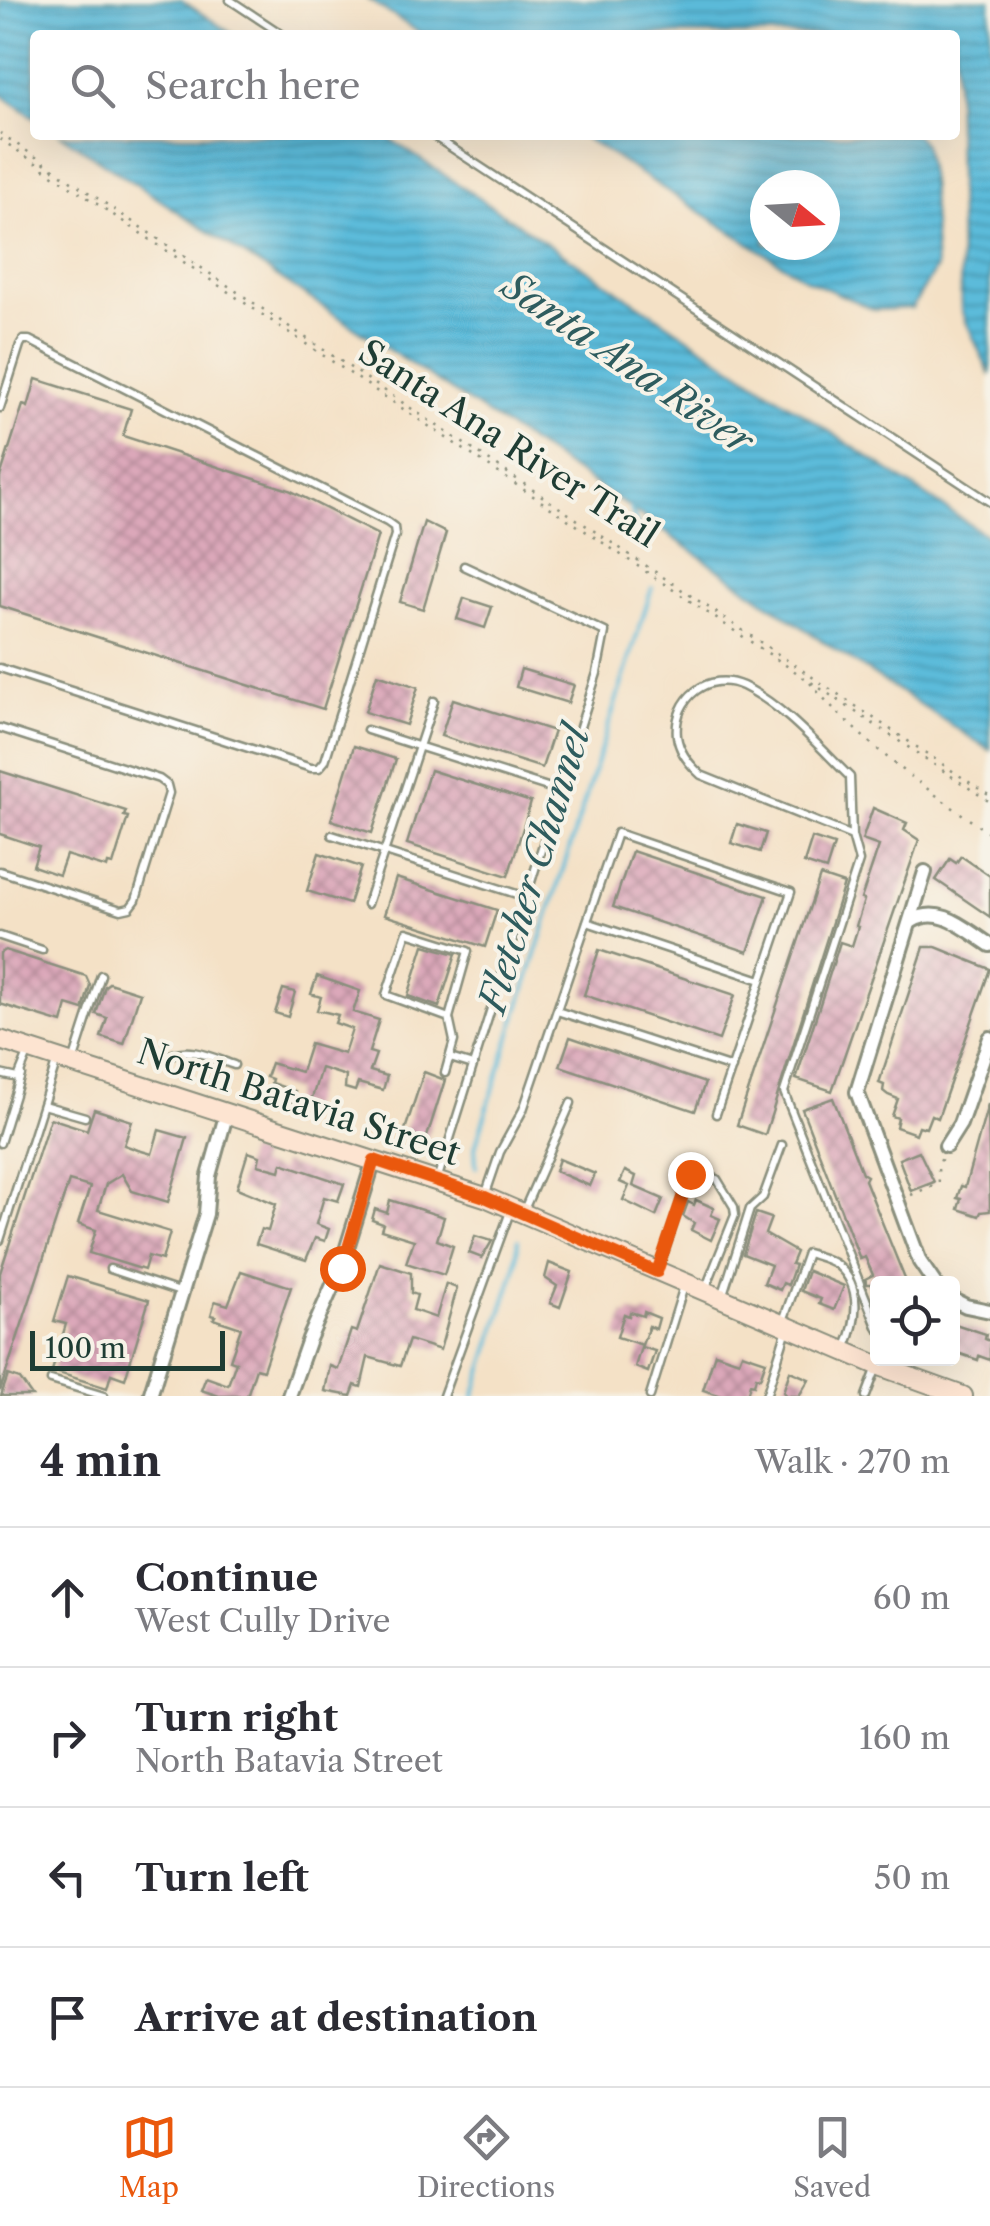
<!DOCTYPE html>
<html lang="en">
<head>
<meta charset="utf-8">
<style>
  body { margin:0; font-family:"Libre Caslon Text",serif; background:#f7f7f7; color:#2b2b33 }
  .controls { position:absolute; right:30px; bottom:30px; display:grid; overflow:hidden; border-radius:10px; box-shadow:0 10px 40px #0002 }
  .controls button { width:90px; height:90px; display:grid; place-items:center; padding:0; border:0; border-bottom:2px solid #e1e1e2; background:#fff; color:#2b2b33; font:50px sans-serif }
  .compass { position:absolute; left:750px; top:170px; width:90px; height:90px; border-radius:50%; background:#fff; box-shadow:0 10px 40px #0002; rotate:108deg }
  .scale { position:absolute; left:30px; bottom:25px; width:195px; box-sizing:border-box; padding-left:10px; border:5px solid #1f3d34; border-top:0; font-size:28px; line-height:35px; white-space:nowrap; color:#1f3d34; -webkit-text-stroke:8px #f7f3e8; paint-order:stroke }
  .stop { position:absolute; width:30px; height:30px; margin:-22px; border:8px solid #ea580c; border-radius:50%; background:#fff }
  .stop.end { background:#ea580c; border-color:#fff; box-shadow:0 2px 10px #0008 }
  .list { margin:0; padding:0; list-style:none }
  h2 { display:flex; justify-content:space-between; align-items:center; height:130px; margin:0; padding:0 40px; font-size:42px }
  h2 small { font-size:32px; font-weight:400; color:#7c7c81 }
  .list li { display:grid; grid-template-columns:65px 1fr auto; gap:30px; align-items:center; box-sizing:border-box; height:140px; padding:0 40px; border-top:2px solid #e1e1e2 }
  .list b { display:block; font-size:38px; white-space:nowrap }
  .list p { margin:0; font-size:32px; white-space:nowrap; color:#7c7c81 }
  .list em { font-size:32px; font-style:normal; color:#7c7c81 }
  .icon { flex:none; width:55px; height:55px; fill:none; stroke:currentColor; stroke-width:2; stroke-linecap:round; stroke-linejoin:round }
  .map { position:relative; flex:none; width:990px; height:1396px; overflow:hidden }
  .search { position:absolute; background:#fff; box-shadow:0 10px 40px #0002; left:30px; right:30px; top:30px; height:110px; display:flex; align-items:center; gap:25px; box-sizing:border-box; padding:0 35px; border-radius:10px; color:#7c7c81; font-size:38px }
  .sheet { height:690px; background:#fff }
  nav { display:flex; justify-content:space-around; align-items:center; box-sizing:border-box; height:140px; border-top:2px solid #e1e1e2; background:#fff; font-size:28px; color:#7c7c81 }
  nav a { display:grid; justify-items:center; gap:5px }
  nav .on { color:#ea580c }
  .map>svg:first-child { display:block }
  .water { fill:url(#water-rules); stroke:#3e7c87; stroke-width:2.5; fill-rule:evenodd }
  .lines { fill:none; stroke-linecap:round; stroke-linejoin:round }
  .stream { stroke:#5cbbda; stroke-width:4 }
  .building { fill:url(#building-cross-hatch) }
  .service-casing { stroke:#8a8f7d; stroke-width:11 }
  .minor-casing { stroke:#8a8f7d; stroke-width:18 }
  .secondary-casing { stroke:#8a8f7d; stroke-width:22 }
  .path { stroke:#8a8f7d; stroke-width:2.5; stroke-dasharray:2.5 8; stroke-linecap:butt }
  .service { stroke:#fff; stroke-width:6 }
  .minor { stroke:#fff; stroke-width:12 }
  .secondary { stroke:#fde4d1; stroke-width:18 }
  .route { stroke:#ea580c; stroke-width:12 }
  .labels { text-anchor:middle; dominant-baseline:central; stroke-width:8; stroke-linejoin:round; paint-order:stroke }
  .street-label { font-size:35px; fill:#1f3d34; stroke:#f7f3e8 }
  .water-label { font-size:38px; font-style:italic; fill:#2e5c5e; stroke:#f7f3e8 }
</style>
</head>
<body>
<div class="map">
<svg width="990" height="1396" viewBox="0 0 990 1396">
  <defs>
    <pattern id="water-rules" width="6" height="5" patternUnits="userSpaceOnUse" patternTransform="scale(2.5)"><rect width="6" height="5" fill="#5cbbda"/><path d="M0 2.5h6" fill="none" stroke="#4b99b2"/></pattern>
    <pattern id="building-cross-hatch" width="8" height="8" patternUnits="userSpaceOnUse" patternTransform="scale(2.5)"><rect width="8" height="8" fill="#dca8ba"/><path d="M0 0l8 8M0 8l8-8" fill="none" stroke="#b28a98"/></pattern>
  </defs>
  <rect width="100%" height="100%" fill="#f7f3e8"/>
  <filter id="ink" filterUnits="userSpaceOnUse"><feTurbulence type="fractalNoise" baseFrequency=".01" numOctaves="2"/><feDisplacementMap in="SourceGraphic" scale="20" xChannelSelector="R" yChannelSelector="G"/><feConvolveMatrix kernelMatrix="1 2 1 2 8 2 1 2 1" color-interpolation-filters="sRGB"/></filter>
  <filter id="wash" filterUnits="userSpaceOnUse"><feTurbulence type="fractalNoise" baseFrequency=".0048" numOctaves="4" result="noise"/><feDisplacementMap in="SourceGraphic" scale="40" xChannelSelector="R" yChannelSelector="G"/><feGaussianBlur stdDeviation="2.25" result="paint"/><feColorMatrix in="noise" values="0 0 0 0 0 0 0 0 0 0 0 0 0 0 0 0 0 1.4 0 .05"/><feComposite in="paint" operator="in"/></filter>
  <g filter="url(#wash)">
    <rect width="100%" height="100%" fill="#f4e1c6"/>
    <g class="water">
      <path d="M0,0H181L234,35H35V118L0,94Z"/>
      <path d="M369,0H990V375L961,310L955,35H423Z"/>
      <path d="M61,135H384L990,538V750L834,649L632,509Z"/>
      <path d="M580,135H916L924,144L930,181L936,268L912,308L875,310L807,280ZM825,185V245H765V185Z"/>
    </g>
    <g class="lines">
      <g class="stream">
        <path d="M631,509L641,537"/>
        <path d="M476,1167L475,1147L652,588"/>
        <path d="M474,1396L516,1267L518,1240"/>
      </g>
    </g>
    <g id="blocks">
      <g class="building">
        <path d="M36,379L131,409L123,436L289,490L378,535L323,709L0,606V477L23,405L28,407Z"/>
        <path d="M424,522L446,533L423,609L400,602Z"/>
        <path d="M464,598L492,607L485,628L457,619Z"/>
        <path d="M521,669L574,685L568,703L516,687Z"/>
        <path d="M377,674L418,687L406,725L365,712Z"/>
        <path d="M453,699L554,731L542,768L441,736Z"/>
        <path d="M354,746L396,759L372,833L331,820Z"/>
        <path d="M430,770L531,802L508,876L407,844Z"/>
        <path d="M0,771L126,811L124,816L128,817L113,865L108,864L107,868L66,855L59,875L33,866L39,847L0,834Z"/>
        <path d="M873,808L907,823L904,830L919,840L832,1091L796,1079L840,942L852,946L858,927L856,926L864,900L861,899L879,846L862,840Z"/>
        <path d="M737,824L766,833L760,852L731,843Z"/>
        <path d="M812,838L834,845L826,870L804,863Z"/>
        <path d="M632,851L767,896L748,952L613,907Z"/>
        <path d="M319,853L361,867L349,904L307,891Z"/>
        <path d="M961,856L990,876V917L936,880L950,859L956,863Z"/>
        <path d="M820,876L844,884L765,1135L737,1125Z"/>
        <path d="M396,878L497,910L485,947L384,915Z"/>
        <path d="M424,945L456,954L439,1007L408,996Z"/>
        <path d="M924,947H936L990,969L938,1118L931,1115L926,1128L919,1126L916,1134L896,1127L898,1118L892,1116L898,1099L888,1095L883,1091L884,1085L879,1083Z"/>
        <path d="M5,950L86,976L90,985L83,1010L67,1005L62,1023L0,1004V953Z"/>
        <path d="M599,950L735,995L719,1040L584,995Z"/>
        <path d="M317,976L360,991L353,1012L379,1020L369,1052L376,1054L370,1071L387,1076L383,1090L358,1083L355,1091L345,1088L346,1076L321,1068L309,1108L292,1102L295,1091L271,1083L272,1079L266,1077L271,1063L301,1072L310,1044L344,1054L352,1029L335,1023L338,1015L317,1010L321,997L311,994Z"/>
        <path d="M109,983L140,993L124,1044L101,1037L107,1018L96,1014L105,986Z"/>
        <path d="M283,989L295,992L288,1017L275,1013Z"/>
        <path d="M570,1037L705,1083L695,1111L560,1066Z"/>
        <path d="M424,1072L445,1080L426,1140L404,1133Z"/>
        <path d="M833,1098L862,1173L867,1176L865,1180L907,1284H867L865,1279L873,1275L865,1257L860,1259L802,1109Z"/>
        <path d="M988,1104L990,1211L981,1212L979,1216L958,1209L961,1199L957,1198L961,1186L965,1187Z"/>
        <path d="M94,1109L132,1121L124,1145L138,1150L152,1154L159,1130L187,1138L168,1202L132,1191L122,1174L106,1184L98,1210L170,1232L162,1260L148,1256L144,1270L89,1253L96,1230L78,1224L90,1187L69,1181L0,1391V1273L50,1118L87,1130Z"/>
        <path d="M919,1151L934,1182L911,1191L899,1159Z"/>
        <path d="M248,1152L260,1156L258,1165L280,1171L282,1163L344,1184L338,1201L324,1197L316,1224L329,1229L325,1241L315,1238L306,1260L256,1244L261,1229L268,1231L276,1204L237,1188Z"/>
        <path d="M559,1159L595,1174L590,1186L555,1171Z"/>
        <path d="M625,1171L636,1176L633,1186L663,1199L656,1216L623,1200L629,1186L620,1182Z"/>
        <path d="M390,1200L444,1217L437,1240L453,1246L444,1275L406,1263L414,1240L381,1230L383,1224L372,1220L375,1209L387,1213Z"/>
        <path d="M696,1200L714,1208L711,1215L720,1219L711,1240L691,1230L694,1223L683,1216L688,1202L694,1205Z"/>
        <path d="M756,1213L771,1218L765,1234L796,1252L791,1264L795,1265L788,1285L783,1283L780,1290L764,1283L771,1265L743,1254Z"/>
        <path d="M475,1236L492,1241L482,1258L469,1253Z"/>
        <path d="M380,1263L411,1273V1293L417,1295L413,1310L436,1318L446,1284L457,1288L440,1350L409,1340L400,1366L368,1357L361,1387L355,1385L351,1396L325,1391L330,1366L338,1369L351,1330L357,1332Z"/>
        <path d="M549,1263L572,1272L560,1307L550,1303L557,1286L545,1278Z"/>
        <path d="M241,1271L291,1287L263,1370L256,1368L247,1396H219L201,1390L206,1377L228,1385L236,1362L230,1360L241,1328L214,1319L216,1316L211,1315L215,1301L228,1305Z"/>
        <path d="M808,1271L844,1286L834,1310L819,1304L821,1299L801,1291Z"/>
        <path d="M68,1276L149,1300L125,1379L111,1374L107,1388L52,1371L66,1324L54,1321Z"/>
        <path d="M630,1312L643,1316L644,1312L659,1318L656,1329L649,1326L642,1345L617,1337L624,1314L629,1316Z"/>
        <path d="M952,1323L986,1334L985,1339L990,1341V1360L979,1356L978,1360L952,1351Z"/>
        <path d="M641,1347L655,1351L648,1372L635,1367Z"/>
        <path d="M715,1353L739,1361L742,1353L766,1361L760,1378L756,1377L754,1385L750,1384L747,1396H722L703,1390Z"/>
        <path d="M790,1371L809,1379L799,1396H786L783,1392Z"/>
        <path d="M8,1375L20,1379L32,1396H1Z"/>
      </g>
    </g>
  </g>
  <g filter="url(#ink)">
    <use href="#blocks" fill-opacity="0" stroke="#8a8f7d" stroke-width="2.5"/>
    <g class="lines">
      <g class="service-casing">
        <g id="service">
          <path d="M230,0L283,35"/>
          <path d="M432,135L990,502"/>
          <path d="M0,408L20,345L23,340H29L387,522L394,527L395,535L325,761L319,768H311L0,668"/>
          <path d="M0,728L159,779L167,785L169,793L136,900L130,908L121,910L0,871"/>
          <path d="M367,730L560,791"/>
          <path d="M332,835L526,897"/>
          <path d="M852,836L701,775C690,765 679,752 677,736C673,698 709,670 743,686C784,706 818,746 850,777L852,836L859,861L784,1092L878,1329"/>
          <path d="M367,904L434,701"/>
          <path d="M587,922L761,980"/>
          <path d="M0,936L42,950"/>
          <path d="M557,1011L732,1068"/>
          <path d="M167,1057C187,1044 213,1058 234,1065"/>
          <path d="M450,1058L473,1065"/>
          <path d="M73,1062L101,975"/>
          <path d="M445,1073L454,1041L449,1018L468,951L407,932L386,995L449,1018"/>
          <path d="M0,1074L18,1078L29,1051"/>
          <path d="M43,1105L85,1117"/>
          <path d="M0,1143L21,1075"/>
          <path d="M437,1180L597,673L605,632L464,566"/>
          <path d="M485,1196L500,1152L523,1110L617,833L791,892L716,1114"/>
          <path d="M523,1212L571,1103"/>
          <path d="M0,1240L57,1060"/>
          <path d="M659,1267L690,1174L694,1171L717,1179L734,1207L735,1215L705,1290"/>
          <path d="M110,1269L180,1292"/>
          <path d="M723,1294L750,1209L763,1197L782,1145"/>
          <path d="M782,1324L807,1253C816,1256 830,1259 837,1265C863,1286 857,1322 846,1347"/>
          <path d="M51,1380L104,1396"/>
          <path d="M443,1396L511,1209"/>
          <path d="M650,1396L684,1286"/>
          <path d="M766,1396L787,1329"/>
          <path d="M866,1396L877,1367"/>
        </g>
      </g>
      <g class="minor-casing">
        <g id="minor">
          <path d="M925,872L857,1092L920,1262L935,1284"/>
          <path d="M912,921C941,904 966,930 990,945"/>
          <path d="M946,1146L960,1124L990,1038"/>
          <path d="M952,1299L966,1306L990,1311"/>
          <path d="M150,1396L206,1214L209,1176L227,1112"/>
          <path d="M289,1396L309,1339L341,1267L374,1160"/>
        </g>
      </g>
      <g class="secondary-casing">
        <path id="secondary" d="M0,1040L485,1197L877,1365L963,1396"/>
      </g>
      <g class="path">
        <path d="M0,133L990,796"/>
        <path d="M0,139L990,802"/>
        <path d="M810,683C862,743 925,788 990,834"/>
        <path d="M911,1195L939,1183L938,1168L942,1157"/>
      </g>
      <use href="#service" class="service"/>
      <use href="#minor" class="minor"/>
      <use href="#secondary" class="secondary"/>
    </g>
  </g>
  <g class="lines" filter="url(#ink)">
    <path class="route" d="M342,1268L374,1160L485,1197L657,1272L690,1174"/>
  </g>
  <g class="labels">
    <g class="street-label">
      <text transform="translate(509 443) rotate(33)">Santa Ana River Trail</text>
      <text transform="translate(299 1102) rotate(18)">North Batavia Street</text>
    </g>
    <g class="water-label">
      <text transform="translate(628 363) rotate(34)">Santa Ana River</text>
      <text transform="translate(534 869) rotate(-73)">Fletcher Channel</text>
    </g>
  </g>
</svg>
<div class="controls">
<button><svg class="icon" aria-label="locate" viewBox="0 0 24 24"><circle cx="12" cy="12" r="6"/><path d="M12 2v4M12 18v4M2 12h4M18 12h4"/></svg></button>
</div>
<svg class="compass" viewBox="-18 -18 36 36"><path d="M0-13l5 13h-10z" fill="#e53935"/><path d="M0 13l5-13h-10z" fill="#7c7c81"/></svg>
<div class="scale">100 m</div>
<div class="stop" style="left:342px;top:1268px"></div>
<div class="stop end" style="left:690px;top:1174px"></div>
<div class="search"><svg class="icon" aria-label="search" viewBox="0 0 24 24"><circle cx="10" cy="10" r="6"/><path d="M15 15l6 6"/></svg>Search here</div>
</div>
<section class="sheet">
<h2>4 min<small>Walk · 270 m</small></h2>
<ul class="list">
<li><svg class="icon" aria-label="ahead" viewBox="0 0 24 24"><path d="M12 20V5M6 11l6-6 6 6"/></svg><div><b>Continue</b><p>West Cully Drive</p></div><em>60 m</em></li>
<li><svg class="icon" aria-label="right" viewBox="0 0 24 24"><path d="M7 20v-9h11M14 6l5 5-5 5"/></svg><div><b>Turn right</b><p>North Batavia Street</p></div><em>160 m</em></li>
<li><svg class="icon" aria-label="left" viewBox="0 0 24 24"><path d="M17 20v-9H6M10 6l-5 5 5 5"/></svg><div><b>Turn left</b></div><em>50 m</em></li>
<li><svg class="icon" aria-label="arrive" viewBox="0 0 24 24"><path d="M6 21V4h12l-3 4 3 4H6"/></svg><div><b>Arrive at destination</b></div></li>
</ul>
</section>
<nav>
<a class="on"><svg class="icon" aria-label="map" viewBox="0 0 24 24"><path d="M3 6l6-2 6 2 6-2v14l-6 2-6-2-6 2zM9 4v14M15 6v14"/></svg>Map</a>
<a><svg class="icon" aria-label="directions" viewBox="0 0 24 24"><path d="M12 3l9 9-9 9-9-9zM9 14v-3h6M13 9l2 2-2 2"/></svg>Directions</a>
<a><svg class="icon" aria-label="saved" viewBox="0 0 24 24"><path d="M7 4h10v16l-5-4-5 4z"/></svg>Saved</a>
</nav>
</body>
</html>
